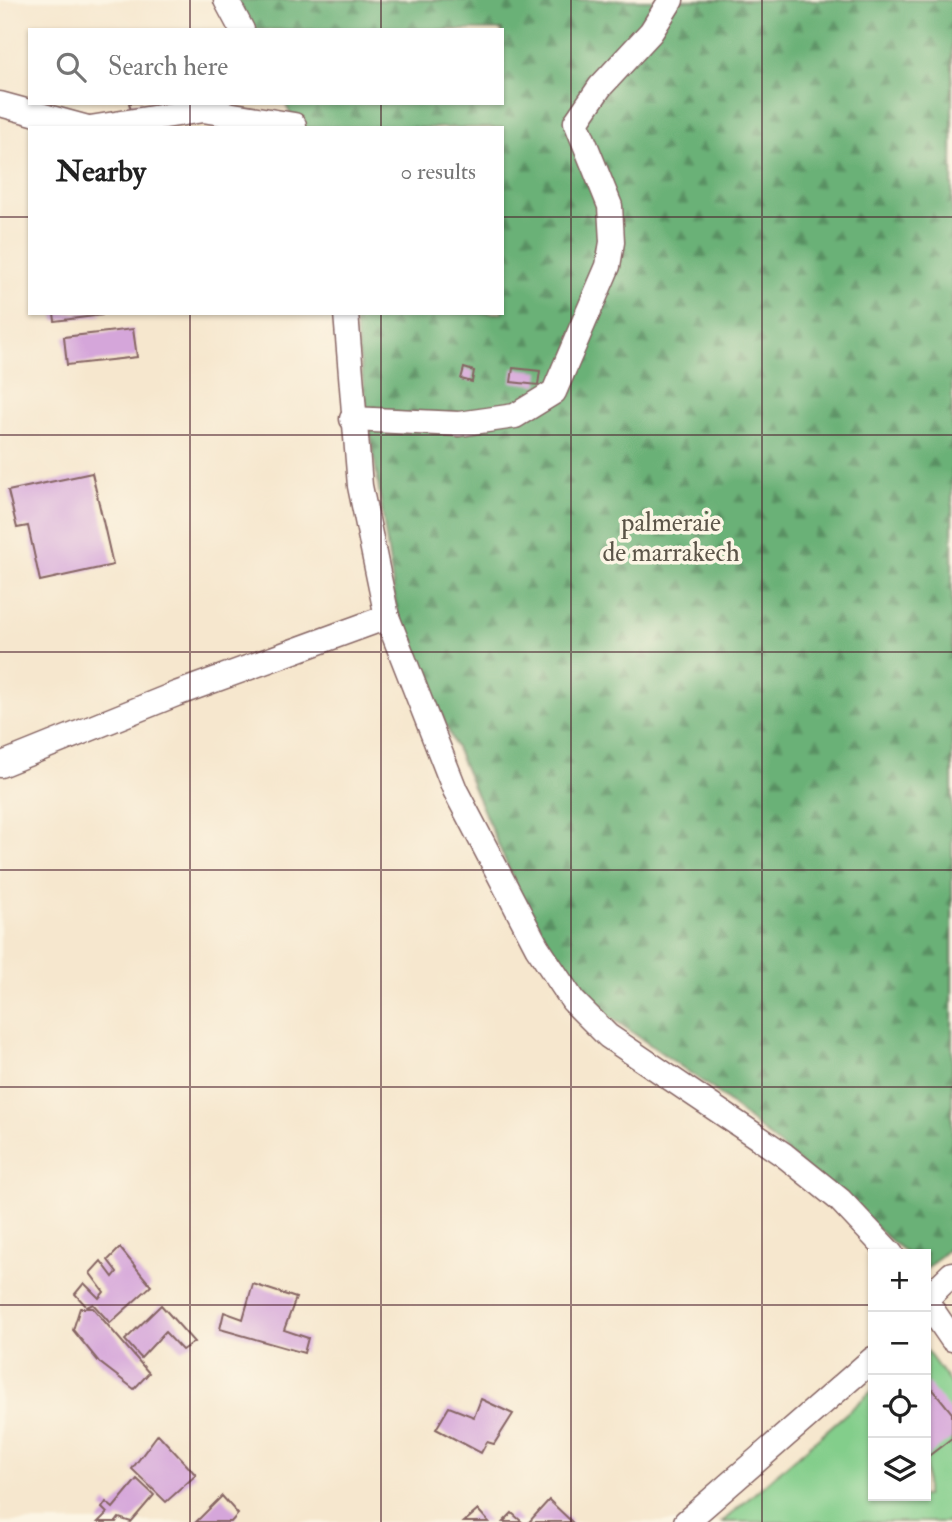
<!DOCTYPE html>
<html lang="en">
<head>
<meta charset="utf-8">
<style>
  body { margin:0; font-family:"IM FELL Double Pica",serif; background:#f2f2f2; color:#222 }
  .controls { position:absolute; right:21px; bottom:21px; display:grid; overflow:hidden; border-radius:0px; box-shadow:0 2px 5px #0004 }
  .controls button { width:63px; height:63px; display:grid; place-items:center; padding:0; border:0; border-bottom:2px solid #e0e0e0; background:#fff; color:#222; font:35px sans-serif }
  .list { margin:0; padding:0; list-style:none }
  h2 { display:flex; justify-content:space-between; align-items:center; height:91px; margin:0; padding:0 28px; font-size:30px }
  h2 small { font-size:23px; font-weight:400; color:#767676 }
  .icon { flex:none; width:38px; height:38px; fill:none; stroke:currentColor; stroke-width:2; stroke-linecap:round; stroke-linejoin:round }
  .map { position:relative; flex:none; width:952px; height:1522px; overflow:hidden }
  .search { position:absolute; background:#fff; box-shadow:0 2px 5px #0004; left:28px; top:28px; width:476px; height:77px; display:flex; align-items:center; gap:18px; box-sizing:border-box; padding:0 24px; border-radius:0px; color:#767676; font-size:26px }
  .panel { position:absolute; background:#fff; box-shadow:0 2px 5px #0004; left:28px; top:126px; width:476px; height:189px; border-radius:0px }
  .map>svg:first-child { display:block }
  .forest { fill:url(#forest-firs); stroke:#5a6851; stroke-width:2 }
  .garden { fill:#83ce8b; stroke:#66765b; stroke-width:2 }
  .building { fill:#d5a6da }
  .lines { fill:none; stroke-linecap:round; stroke-linejoin:round }
  .street-casing { stroke:#866564; stroke-width:27 }
  .street { stroke:#fff; stroke-width:24 }
  .grid { fill:none; stroke:#4a1f2b; stroke-width:2; stroke-opacity:0.55 }
  .labels { text-anchor:middle; dominant-baseline:central; stroke-width:7; stroke-linejoin:round; paint-order:stroke }
  .park-label { font-size:26px; fill:#5b5448; stroke:#fcf5e5 }
</style>
</head>
<body>
<div class="map">
<svg width="952" height="1522" viewBox="0 0 952 1522">
  <defs>
    <pattern id="forest-firs" width="22" height="20" patternUnits="userSpaceOnUse" patternTransform="scale(1.75)"><rect width="22" height="20" fill="#6ab177"/><path d="M5 1l3.5 6h-7zM16 11l3.5 6h-7z" fill="#598f62"/></pattern>
  </defs>
  <rect width="100%" height="100%" fill="#fcf5e5"/>
  <filter id="ink" filterUnits="userSpaceOnUse"><feTurbulence type="fractalNoise" baseFrequency=".0143" numOctaves="2"/><feDisplacementMap in="SourceGraphic" scale="14" xChannelSelector="R" yChannelSelector="G"/><feConvolveMatrix kernelMatrix="1 2 1 2 8 2 1 2 1" color-interpolation-filters="sRGB"/></filter>
  <filter id="wash" filterUnits="userSpaceOnUse"><feTurbulence type="fractalNoise" baseFrequency=".00686" numOctaves="4" result="noise"/><feDisplacementMap in="SourceGraphic" scale="28" xChannelSelector="R" yChannelSelector="G"/><feGaussianBlur stdDeviation="1.57" result="paint"/><feColorMatrix in="noise" values="0 0 0 0 0 0 0 0 0 0 0 0 0 0 0 0 0 1.4 0 .05"/><feComposite in="paint" operator="in"/></filter>
  <g filter="url(#wash)">
    <rect width="100%" height="100%" fill="#f6e7ce"/>
    <path class="forest" d="M236,0H952V1246L926,1269V1254H907L713,1089L582,997L519,892L397,613L353,313H502V128H297L285,103H502V30H250Z"/>
    <path class="garden" d="M926,1350L952,1386V1514L947,1522H722L873,1390V1496H926Z"/>
    <g id="blocks">
      <g class="building">
        <path d="M129,103H160L163,113L132,114Z"/>
        <path d="M54,313H102V315L55,321Z"/>
        <path d="M133,329L137,357L67,365L64,337Z"/>
        <path d="M464,368L474,371L472,382L461,379Z"/>
        <path d="M513,368L540,371L538,385L511,382Z"/>
        <path d="M92,473L113,565L40,581L28,526L17,528L8,491Z"/>
        <path d="M120,1248L151,1286L110,1323L93,1304L87,1307L75,1294L84,1283L99,1298L104,1292L90,1273L101,1261L113,1277L117,1272L108,1260Z"/>
        <path d="M253,1284L296,1298L284,1330L308,1338L304,1353L220,1329L224,1312L243,1319Z"/>
        <path d="M161,1305L194,1342L182,1350L165,1332L141,1358L125,1340Z"/>
        <path d="M80,1308H93L149,1373L134,1389L99,1362L73,1330Z"/>
        <path d="M927,1382L952,1413V1438L926,1458Z"/>
        <path d="M481,1399L513,1414L494,1444L487,1442L481,1453L436,1429L449,1407L474,1417Z"/>
        <path d="M158,1434L196,1475L166,1502L132,1469Z"/>
        <path d="M137,1479L154,1495L131,1522L119,1518L116,1522H98L107,1513L102,1508L106,1502L113,1508Z"/>
        <path d="M222,1496L238,1514L231,1522H196Z"/>
        <path d="M549,1500L572,1522H529Z"/>
        <path d="M478,1510L489,1522H464Z"/>
        <path d="M512,1513L522,1522H503Z"/>
      </g>
    </g>
  </g>
  <g filter="url(#ink)">
    <use href="#blocks" fill-opacity="0" stroke="#866564" stroke-width="2"/>
    <g class="lines">
      <g class="street-casing">
        <g id="street">
          <path d="M226,0L242,30"/>
          <path d="M0,104L88,128"/>
          <path d="M90,128L203,110L294,125"/>
          <path d="M346,313L360,486L387,617L455,790L537,947L573,1001L608,1036L784,1155L840,1200L891,1254"/>
          <path d="M352,419L459,424L515,416L554,392L608,266L612,242L610,206L576,122L600,87L651,32L671,0"/>
          <path d="M0,765L176,694L387,617"/>
          <path d="M926,1299L952,1274"/>
          <path d="M926,1301L952,1339"/>
          <path d="M686,1522L873,1359"/>
        </g>
      </g>
      <use href="#street" class="street"/>
    </g>
  </g>
  <path class="grid" d="M190,0V30M381,0V30M571,0V1522M762,0V1522M190,103V128M381,103V128M0,217H30M502,217H952M190,313V1522M381,313V1522M0,435H952M0,652H952M0,870H952M0,1087H952M0,1305H873M926,1305H952"/>
  <g class="labels">
    <g class="park-label">
      <text x="671" y="523">palmeraie<tspan x="671" dy="30">de marrakech</tspan></text>
    </g>
  </g>
</svg>
<div class="controls">
<button>+</button>
<button>−</button>
<button><svg class="icon" aria-label="locate" viewBox="0 0 24 24"><circle cx="12" cy="12" r="6"/><path d="M12 2v4M12 18v4M2 12h4M18 12h4"/></svg></button>
<button><svg class="icon" aria-label="layers" viewBox="0 0 24 24"><path d="M12 4l9 5-9 5-9-5zM3 14l9 5 9-5"/></svg></button>
</div>
<div class="search"><svg class="icon" aria-label="search" viewBox="0 0 24 24"><circle cx="10" cy="10" r="6"/><path d="M15 15l6 6"/></svg>Search here</div>
<section class="panel">
<h2>Nearby<small>0 results</small></h2>
<ul class="list">
</ul>
</section>
</div>
</body>
</html>
